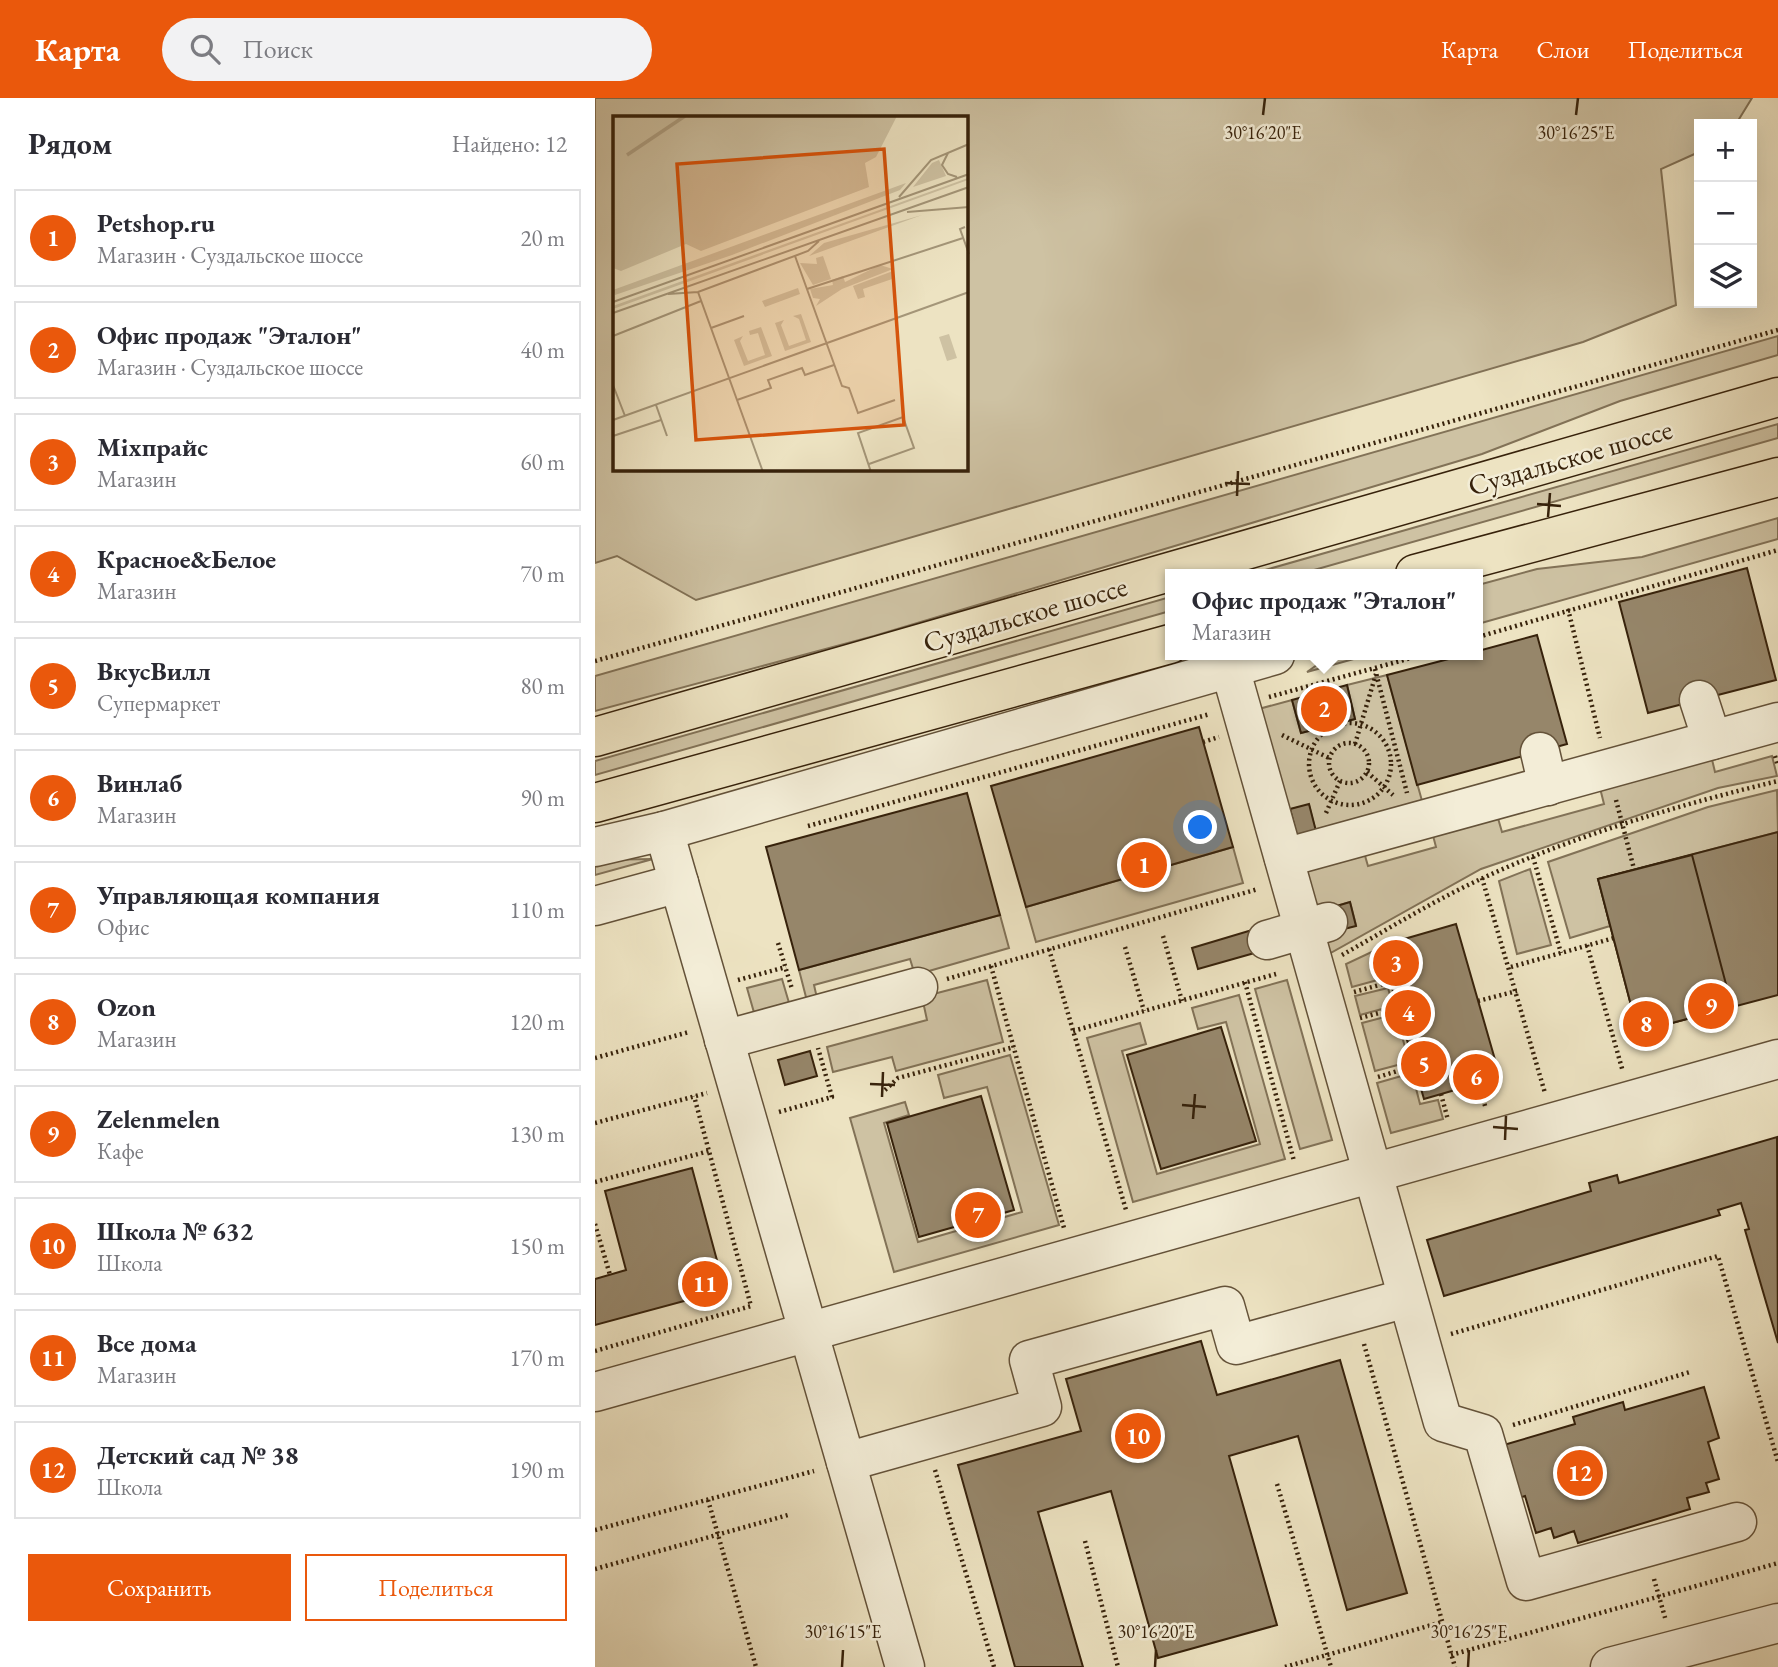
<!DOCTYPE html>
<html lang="ru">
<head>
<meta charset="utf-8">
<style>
  body { margin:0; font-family:"EB Garamond",serif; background:#f2f2f3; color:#2b2b33 }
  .controls { position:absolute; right:21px; top:21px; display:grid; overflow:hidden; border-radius:0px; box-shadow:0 7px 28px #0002 }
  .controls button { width:63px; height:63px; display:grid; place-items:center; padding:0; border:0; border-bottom:2px solid #e1e1e2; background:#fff; color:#2b2b33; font:35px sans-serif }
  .you { position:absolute; left:606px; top:730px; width:24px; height:24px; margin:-18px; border:5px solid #fff; border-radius:50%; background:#1a73e8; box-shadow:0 0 0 10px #1a73e833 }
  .badge { display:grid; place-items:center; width:46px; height:46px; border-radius:50%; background:#ea580c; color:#fff; font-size:23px; font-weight:700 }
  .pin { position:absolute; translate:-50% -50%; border:4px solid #fff; box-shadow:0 2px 7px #0006 }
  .popup { position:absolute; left:570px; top:471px; width:318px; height:91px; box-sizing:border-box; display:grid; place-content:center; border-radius:0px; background:#fff; filter:drop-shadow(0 2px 5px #0005); font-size:23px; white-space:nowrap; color:#7c7c81 }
  .popup b { font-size:26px; color:#2b2b33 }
  .popup::after { content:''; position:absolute; left:50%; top:100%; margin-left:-14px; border:14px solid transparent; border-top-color:#fff }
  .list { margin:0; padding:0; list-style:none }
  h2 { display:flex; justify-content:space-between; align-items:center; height:91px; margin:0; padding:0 28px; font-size:30px }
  h2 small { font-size:23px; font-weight:400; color:#7c7c81 }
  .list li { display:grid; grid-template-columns:46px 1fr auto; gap:21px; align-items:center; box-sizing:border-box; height:98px; margin:0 14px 14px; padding:0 14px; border:2px solid #e1e1e2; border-radius:0px }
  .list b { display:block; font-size:26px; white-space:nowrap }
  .list p { margin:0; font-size:23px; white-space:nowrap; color:#7c7c81 }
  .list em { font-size:23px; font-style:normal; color:#7c7c81 }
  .actions { display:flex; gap:14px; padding:21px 28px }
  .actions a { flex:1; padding:16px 0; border:2px solid #ea580c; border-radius:0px; text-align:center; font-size:24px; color:#ea580c }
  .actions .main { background:#ea580c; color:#fff }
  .icon { flex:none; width:38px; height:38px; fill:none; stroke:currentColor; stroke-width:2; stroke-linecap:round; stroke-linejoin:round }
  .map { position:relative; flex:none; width:1183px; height:1569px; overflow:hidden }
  header { display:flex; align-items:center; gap:42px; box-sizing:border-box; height:98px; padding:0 35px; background:#ea580c; color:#fff }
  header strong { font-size:33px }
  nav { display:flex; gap:38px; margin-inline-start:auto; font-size:24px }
  .search { width:490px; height:63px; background:#f2f2f3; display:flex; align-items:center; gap:18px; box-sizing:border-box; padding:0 24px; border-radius:38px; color:#7c7c81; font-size:26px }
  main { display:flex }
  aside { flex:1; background:#fff }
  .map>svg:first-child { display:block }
  .green { fill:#cec2a3; stroke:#827257; stroke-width:2; fill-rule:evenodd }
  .building { fill:#96866a; stroke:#37220b; stroke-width:2 }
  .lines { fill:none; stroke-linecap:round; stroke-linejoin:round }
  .minor-casing { stroke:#645239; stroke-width:41 }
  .major-casing { stroke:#37220b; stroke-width:41 }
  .path { stroke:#37220b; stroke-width:4.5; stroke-dasharray:2 3.5; stroke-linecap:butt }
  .minor { stroke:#f3edd7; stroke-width:38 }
  .major { stroke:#ede3c2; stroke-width:38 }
  .ticks { fill:none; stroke:#37220b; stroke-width:2.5 }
  .labels { text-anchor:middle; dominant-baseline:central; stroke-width:5; stroke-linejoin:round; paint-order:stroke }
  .street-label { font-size:28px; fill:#37220b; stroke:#f3edd7 }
  .inset-river { fill:none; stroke:#afa184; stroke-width:3.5 }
  .inset-road { fill:none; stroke:#a49679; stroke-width:2 }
  .view { fill:#d6540c; fill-opacity:0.15; stroke:#d6540c; stroke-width:3.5 }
  .inset-edge { fill:none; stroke:#37220b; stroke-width:3.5 }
  .ticks-label { font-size:18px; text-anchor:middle; fill:#37220b; stroke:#f3edd7; stroke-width:5; stroke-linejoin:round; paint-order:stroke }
</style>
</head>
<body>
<header>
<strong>Карта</strong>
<div class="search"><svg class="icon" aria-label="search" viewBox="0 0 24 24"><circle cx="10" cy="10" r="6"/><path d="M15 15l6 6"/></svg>Поиск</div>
<nav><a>Карта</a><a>Слои</a><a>Поделиться</a></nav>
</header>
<main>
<aside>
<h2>Рядом<small>Найдено: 12</small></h2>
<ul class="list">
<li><span class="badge">1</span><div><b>Petshop.ru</b><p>Магазин · Суздальское шоссе</p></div><em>20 m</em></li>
<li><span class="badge">2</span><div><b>Офис продаж &quot;Эталон&quot;</b><p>Магазин · Суздальское шоссе</p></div><em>40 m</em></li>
<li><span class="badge">3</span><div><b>Mixпрайс</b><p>Магазин</p></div><em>60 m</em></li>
<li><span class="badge">4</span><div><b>Красное&amp;Белое</b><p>Магазин</p></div><em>70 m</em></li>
<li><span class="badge">5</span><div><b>ВкусВилл</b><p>Супермаркет</p></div><em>80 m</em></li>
<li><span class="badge">6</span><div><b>Винлаб</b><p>Магазин</p></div><em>90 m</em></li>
<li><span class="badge">7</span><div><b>Управляющая компания</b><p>Офис</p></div><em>110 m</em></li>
<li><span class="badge">8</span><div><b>Ozon</b><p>Магазин</p></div><em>120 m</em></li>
<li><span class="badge">9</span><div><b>Zelenmelen</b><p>Кафе</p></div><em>130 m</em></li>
<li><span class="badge">10</span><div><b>Школа № 632</b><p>Школа</p></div><em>150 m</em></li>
<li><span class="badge">11</span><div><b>Все дома</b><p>Магазин</p></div><em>170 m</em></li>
<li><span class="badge">12</span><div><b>Детский сад № 38</b><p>Школа</p></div><em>190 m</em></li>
</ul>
<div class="actions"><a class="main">Сохранить</a><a>Поделиться</a></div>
</aside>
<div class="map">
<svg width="1183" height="1569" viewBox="0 0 1183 1569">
  <rect width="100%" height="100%" fill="#ede3c2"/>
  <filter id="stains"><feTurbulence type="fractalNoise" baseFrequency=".00286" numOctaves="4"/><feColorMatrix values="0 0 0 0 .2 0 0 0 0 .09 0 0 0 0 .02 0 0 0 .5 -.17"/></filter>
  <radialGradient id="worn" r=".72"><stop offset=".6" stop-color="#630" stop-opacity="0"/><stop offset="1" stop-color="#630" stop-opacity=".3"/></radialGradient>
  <g class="green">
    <path d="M0,0H1157L1141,26H1104V54L1066,71L1081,207L988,244L101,502L22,458L0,465ZM19,19H371V371H19Z"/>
    <path d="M1183,238V257L1025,303L887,356L279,538L0,613V578Z"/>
    <path d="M1183,326V340L705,476H656Z"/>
    <path d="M1183,420V441L883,526V487L942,471L1047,459Z"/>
    <path d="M575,499V513L0,677V663Z"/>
    <path d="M736,557H773L712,574Z"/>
    <path d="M792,577L829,710L722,739L714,707L688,713L660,612L697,602L706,635L760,621L752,587Z"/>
    <path d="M1115,653L1120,674L1177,658L1182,678L1123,690L886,771L732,857L727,838L761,827L755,804L721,814L706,759L766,744L773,768L841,749L834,722L898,703L907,734L1009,706L1003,682Z"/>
    <path d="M1182,692L1183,734L1004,781L1015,828L975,840L953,764L1113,709Z"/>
    <path d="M638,749L648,785L441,844L431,809Z"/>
    <path d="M58,761L0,777V762Z"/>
    <path d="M935,771L956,847L922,856L904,783Z"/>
    <path d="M405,817L414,850L320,877L315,861L219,887L222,900L212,903L204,872Z"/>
    <path d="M783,851L790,880L757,889L751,866Z"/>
    <path d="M187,881L197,915L162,925L152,890Z"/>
    <path d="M392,882L408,944L301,973L297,959L238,974L232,949L332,922L327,899Z"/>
    <path d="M692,882L737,1042L705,1051L660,891Z"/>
    <path d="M793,890L798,908L765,917L760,898Z"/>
    <path d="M644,897L690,1061L538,1104L492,940L545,925L551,946L527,953L562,1076L665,1046L631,924L603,931L597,910Z"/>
    <path d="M801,916L814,964L780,973L767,925Z"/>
    <path d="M415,957L464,1127L299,1174L255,1020L310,1004L314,1017L289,1025L323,1144L427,1114L392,989L349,1000L343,977Z"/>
    <path d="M817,975L825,1006L843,1002L848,1021L796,1035L782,985Z"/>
  </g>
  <g class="building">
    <path d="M1152,470L1181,582L1053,615L1024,504Z"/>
    <path d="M942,537L972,646L822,687L792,577L869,557H883V553Z"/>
    <path d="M752,587L760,621L706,635L697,602Z"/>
    <path d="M604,629L638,749L431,809L396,688Z"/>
    <path d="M372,695L405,817L204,872L171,749Z"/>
    <path d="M714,706L722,737L703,742L695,711Z"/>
    <path d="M1183,734V897L1043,934L1003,781Z"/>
    <path d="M1097,757L1137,909L1043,934L1003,781Z"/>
    <path d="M755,804L761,828L741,833L735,810Z"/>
    <path d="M861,826L905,979L829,1001L785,848Z"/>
    <path d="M657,832L663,854L603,871L597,850Z"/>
    <path d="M626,929L661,1043L566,1071L532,957Z"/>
    <path d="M215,953L222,978L190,987L183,962Z"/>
    <path d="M386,998L419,1112L324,1139L292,1025Z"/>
    <path d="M1182,1039L1183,1245L1150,1132L1154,1131L1146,1105L1123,1112L1125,1117L849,1198L832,1142L996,1093L994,1085L1022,1077L1024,1085Z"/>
    <path d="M97,1070L130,1192L0,1227V1181L31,1172L10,1093Z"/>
    <path d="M606,1243L622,1297L745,1262L812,1495L752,1512L703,1338L634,1358L682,1527L563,1560L516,1393L443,1414L488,1569H420L363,1367L486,1333L471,1281Z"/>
    <path d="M1109,1289L1124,1340L1113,1344L1124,1381L1111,1385L1114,1394L1092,1400L1095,1411L983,1445L979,1433L959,1440L956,1430L941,1435L930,1398L918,1402L902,1349L980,1326L978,1319L1028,1304L1030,1312Z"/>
  </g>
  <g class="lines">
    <g class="minor-casing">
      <g id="minor">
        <path d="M635,570L848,1324L888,1336L931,1483L1142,1424"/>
        <path d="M1104,602L1117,642"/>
        <path d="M945,654L953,688"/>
        <path d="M69,733L310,1569"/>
        <path d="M0,749L69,733L680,557"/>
        <path d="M689,760L1183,624"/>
        <path d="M0,808L84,785"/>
        <path d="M672,842L733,824"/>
        <path d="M129,942L323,889"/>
        <path d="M0,1294L1183,961"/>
        <path d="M251,1364L447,1309L434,1262L630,1208L641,1247L812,1200"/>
        <path d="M1015,1569L1183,1525"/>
      </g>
    </g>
    <g class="major-casing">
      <g id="major">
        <path d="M820,476L1183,379"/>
        <path d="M0,639L1183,299"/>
        <path d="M0,705L575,546"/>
      </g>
    </g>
    <g class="path">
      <path d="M973,511L1005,640"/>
      <path d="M883,539L1183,452"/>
      <path d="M0,563L1183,232"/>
      <path d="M780,571L812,695"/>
      <path d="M674,599L827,557"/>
      <circle cx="755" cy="666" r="41"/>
      <path d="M687,637L734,660"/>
      <path d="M608,644L624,639"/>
      <circle cx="754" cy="665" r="20"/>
      <path d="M760,646L781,576"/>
      <path d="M1180,658L1183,668"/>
      <path d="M772,674L798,697"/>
      <path d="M1021,702L1039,771"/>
      <path d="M731,715L745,683"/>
      <path d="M213,728L615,616"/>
      <path d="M938,759L966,855"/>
      <path d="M887,780L950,995"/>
      <path d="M568,838L587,903"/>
      <path d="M183,845L197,891"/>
      <path d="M992,847L1028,974"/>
      <path d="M530,849L549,913"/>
      <path d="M454,851L531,1112"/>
      <path d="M747,857C793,831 840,802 888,780C978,738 1087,706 1183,683"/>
      <path d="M396,868L469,1130"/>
      <path d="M916,869L1019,840"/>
      <path d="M352,881L663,791"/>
      <path d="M143,882L191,869"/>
      <path d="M650,884L699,1063"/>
      <path d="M759,894L795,884"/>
      <path d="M883,903L922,893"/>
      <path d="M765,920L803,910"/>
      <path d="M478,933L681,876"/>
      <path d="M0,960L94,934"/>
      <path d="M783,979L819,968"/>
      <path d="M883,985L891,1011"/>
      <path d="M290,992L303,980L419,949"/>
      <path d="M846,996L853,1022"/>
      <path d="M184,1014L237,999L223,950"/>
      <path d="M0,1025L112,995"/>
      <path d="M0,1084L114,1053"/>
      <path d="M0,1126L15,1177"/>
      <path d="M856,1236L1123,1158L1183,1364"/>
      <path d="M769,1246L860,1569"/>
      <path d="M0,1253L156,1208L99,998"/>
      <path d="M918,1327L1095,1274"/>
      <path d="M340,1372L399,1569"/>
      <path d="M682,1386L736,1569"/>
      <path d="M113,1402L161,1569"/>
      <path d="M0,1432L219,1373"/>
      <path d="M490,1443L523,1569"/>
      <path d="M0,1471L193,1417"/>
      <path d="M1059,1481L1071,1523"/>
      <path d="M856,1557L1183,1465"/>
      <path d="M690,1569L847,1524"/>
    </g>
    <use href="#minor" class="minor"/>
    <use href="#major" class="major"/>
  </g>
  <path class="ticks" d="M668,17L670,0M981,17L983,0M630,385L655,386M642,398L643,373M942,406L966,408M953,419L955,395M275,986L300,987M287,999L288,974M587,1007L611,1009M598,1021L600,996M898,1029L923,1031M910,1042L911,1018M247,1569L248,1552M560,1569L561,1552M873,1569L874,1552"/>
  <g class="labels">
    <g class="street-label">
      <text transform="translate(975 359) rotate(-16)">Суздальское шоссе</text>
      <text transform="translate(430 516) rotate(-16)">Суздальское шоссе</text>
    </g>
  </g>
  <g transform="translate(18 18)">
    <rect width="355" height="355" fill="#ede3c2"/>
    <path d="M0,0H284L263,41L252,47L256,71L88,135L73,128L8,155L0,152ZM326,44L333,60L300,71L319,47ZM355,62V64L0,193V190ZM293,67L287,74L119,139L2,179L0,174ZM309,99L196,140L211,127ZM210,140L218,163L200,169L187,147L204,148L203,142ZM267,149L280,153L229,173L203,190L207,183L200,182L197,173L220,169L219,164L230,160L232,166ZM280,155L282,162L250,173L252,181L245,183L240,170ZM185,172L187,178L152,191L149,185ZM188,198L198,226L172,235L162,207L171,204L168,209L176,230L193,224L186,203L180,200ZM148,211L159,240L131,250L121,224L130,220L127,225L135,245L152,239L145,217L137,219L136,215ZM336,218L344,242L334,245L326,221Z" fill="#cec2a3"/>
    <path class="inset-river" d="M14,39L72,0"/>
    <path class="inset-road" d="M335,37L329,49L335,58L344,61M286,81L318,44L356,28M294,96L356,91M352,111L347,113L356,138M182,140L229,270L236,272L245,297L282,284M194,173L350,122M85,176L150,356M55,178L85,176L195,135L206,125M0,186L356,58M0,197L356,71M98,212L131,200M0,220L88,185M0,269L12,300M124,284L158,272L155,264L189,252L192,259L221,249M43,289L54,320M0,304L356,176M0,320L48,304M256,348L301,332L290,301L245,317L258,356"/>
    <path class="view" d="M271,33L291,309L83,324L64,48Z"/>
    <rect width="355" height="355" class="inset-edge"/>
  </g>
  <g class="ticks-label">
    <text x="668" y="41">30°16'20"E</text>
    <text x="981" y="41">30°16'25"E</text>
    <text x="248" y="1540">30°16'15"E</text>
    <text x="561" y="1540">30°16'20"E</text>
    <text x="874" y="1540">30°16'25"E</text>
  </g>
  <rect width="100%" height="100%" filter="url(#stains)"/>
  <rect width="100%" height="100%" fill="url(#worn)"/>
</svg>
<div class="controls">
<button>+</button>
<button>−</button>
<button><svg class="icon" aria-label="layers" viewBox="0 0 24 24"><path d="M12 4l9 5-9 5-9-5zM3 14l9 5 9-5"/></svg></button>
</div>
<div class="you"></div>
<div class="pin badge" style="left:549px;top:767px">1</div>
<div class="pin badge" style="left:729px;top:611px">2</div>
<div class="popup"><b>Офис продаж &quot;Эталон&quot;</b>Магазин</div>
<div class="pin badge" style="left:801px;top:865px">3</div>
<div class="pin badge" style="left:813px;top:915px">4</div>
<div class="pin badge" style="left:829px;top:966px">5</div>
<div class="pin badge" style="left:881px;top:979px">6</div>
<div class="pin badge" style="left:383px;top:1117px">7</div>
<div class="pin badge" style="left:1051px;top:926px">8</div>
<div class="pin badge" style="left:1116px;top:908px">9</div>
<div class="pin badge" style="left:543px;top:1338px">10</div>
<div class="pin badge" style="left:110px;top:1186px">11</div>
<div class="pin badge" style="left:985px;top:1375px">12</div>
</div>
</main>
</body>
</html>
